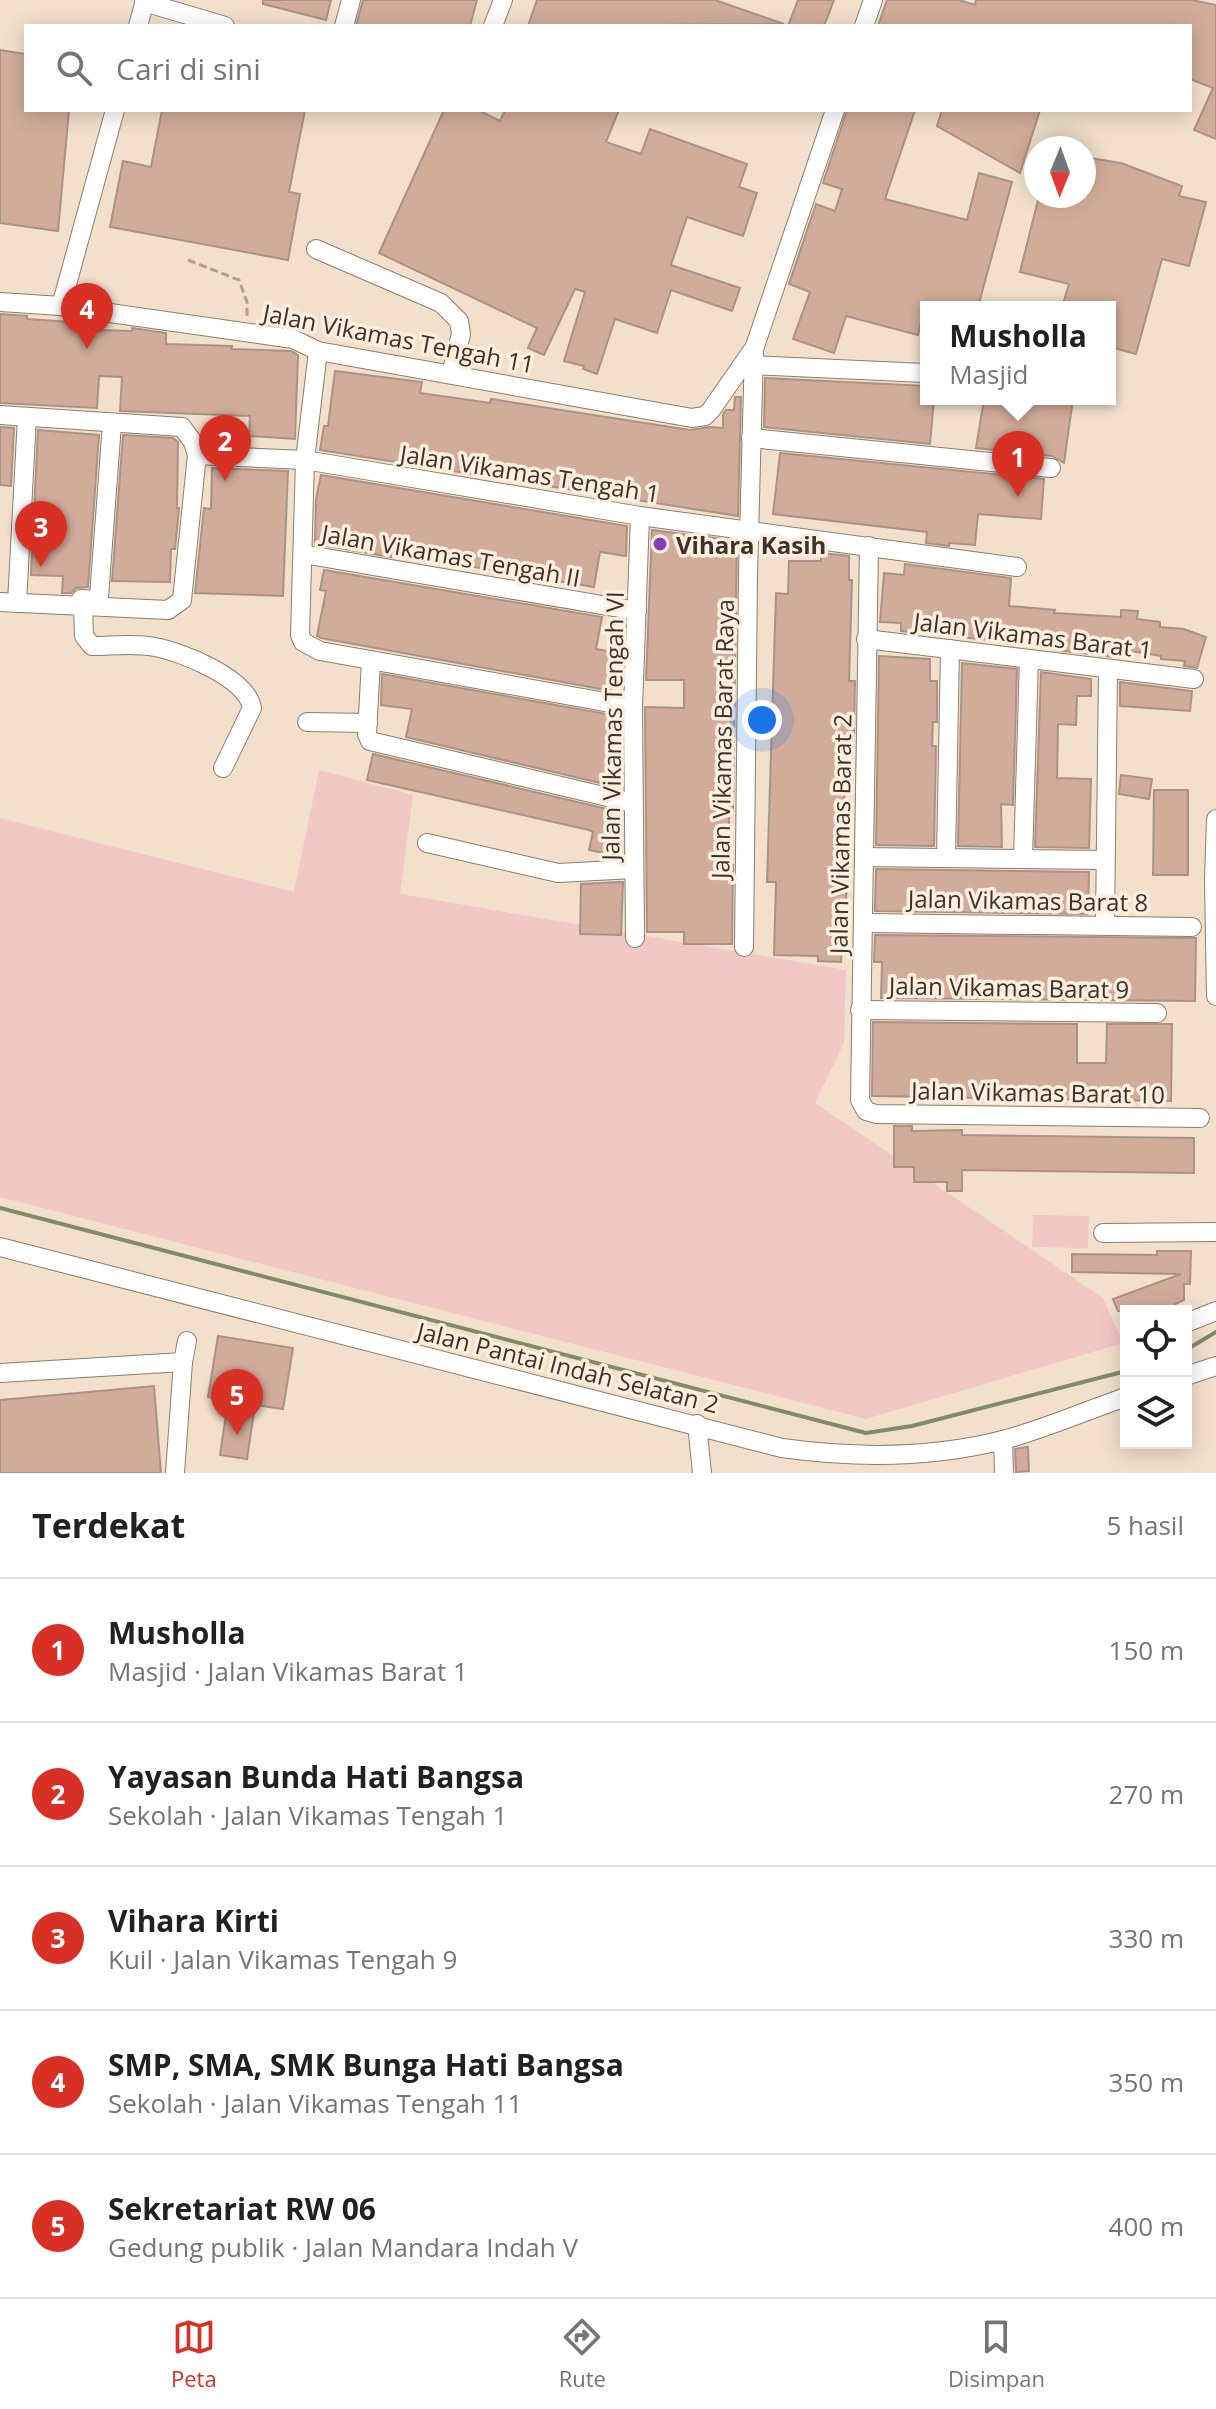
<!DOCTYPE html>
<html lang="id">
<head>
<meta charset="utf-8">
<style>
  body { margin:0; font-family:"Open Sans",sans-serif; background:#f6f6f6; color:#202124 }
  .controls { position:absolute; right:24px; bottom:24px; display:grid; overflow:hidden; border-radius:0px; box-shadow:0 4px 20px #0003 }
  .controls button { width:72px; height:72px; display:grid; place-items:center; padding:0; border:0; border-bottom:2px solid #e0e0e0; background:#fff; color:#202124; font:40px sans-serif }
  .compass { position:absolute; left:1024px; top:136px; width:72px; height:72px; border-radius:50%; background:#fff; box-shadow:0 4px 20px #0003; rotate:181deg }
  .you { position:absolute; left:762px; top:720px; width:28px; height:28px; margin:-20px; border:6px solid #fff; border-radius:50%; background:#1a73e8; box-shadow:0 0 0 12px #1a73e833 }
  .badge { display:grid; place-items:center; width:52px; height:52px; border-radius:50%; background:#d93025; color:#fff; font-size:26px; font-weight:700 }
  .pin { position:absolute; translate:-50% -66px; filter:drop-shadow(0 2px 4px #0008) }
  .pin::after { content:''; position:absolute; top:42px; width:28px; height:24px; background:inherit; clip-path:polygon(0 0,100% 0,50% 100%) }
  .popup { position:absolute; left:920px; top:301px; width:196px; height:104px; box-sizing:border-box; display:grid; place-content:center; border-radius:0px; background:#fff; filter:drop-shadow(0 2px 6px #0005); font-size:26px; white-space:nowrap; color:#757577 }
  .popup b { font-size:30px; color:#202124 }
  .popup::after { content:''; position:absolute; left:50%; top:100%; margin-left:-16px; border:16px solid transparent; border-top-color:#fff }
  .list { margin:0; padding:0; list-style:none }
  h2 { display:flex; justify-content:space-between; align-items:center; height:104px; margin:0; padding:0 32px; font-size:34px }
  h2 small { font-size:26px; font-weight:400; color:#757577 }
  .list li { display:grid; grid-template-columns:52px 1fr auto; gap:24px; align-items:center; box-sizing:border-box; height:144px; padding:0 32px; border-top:2px solid #e0e0e0 }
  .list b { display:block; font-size:30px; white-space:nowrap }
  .list p { margin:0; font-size:26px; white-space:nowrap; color:#757577 }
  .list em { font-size:26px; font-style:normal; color:#757577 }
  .icon { flex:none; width:44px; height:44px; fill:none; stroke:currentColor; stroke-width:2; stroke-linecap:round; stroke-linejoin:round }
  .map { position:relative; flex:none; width:1216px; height:1473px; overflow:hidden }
  .search { position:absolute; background:#fff; box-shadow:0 4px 20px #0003; left:24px; right:24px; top:24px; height:88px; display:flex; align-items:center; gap:20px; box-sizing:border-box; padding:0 28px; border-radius:0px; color:#757577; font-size:30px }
  .sheet { height:824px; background:#fff }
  nav { display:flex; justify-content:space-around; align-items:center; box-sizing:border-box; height:112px; border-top:2px solid #e0e0e0; background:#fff; font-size:22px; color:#757577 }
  nav a { display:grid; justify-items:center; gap:4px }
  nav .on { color:#d93025 }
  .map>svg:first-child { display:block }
  .green { fill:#f2c8c5 }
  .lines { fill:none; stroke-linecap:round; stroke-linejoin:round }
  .stream { stroke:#828b68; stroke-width:4 }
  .building { fill:#d2ac9a; stroke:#aa9286; stroke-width:2 }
  .minor-casing { stroke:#8d7d6a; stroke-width:20 }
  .path { stroke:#afa191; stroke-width:3; stroke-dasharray:8 4; stroke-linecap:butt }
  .minor { stroke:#fff; stroke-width:18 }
  .poi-dot { fill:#833fb3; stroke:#fdeede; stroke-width:3 }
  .labels { text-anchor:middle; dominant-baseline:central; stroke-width:7; stroke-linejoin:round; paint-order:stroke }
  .street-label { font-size:24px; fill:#3a332b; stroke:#fdeede }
  .poi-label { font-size:24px; font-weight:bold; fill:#3a332b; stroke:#fdeede; text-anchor:start }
</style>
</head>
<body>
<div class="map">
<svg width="1216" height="1473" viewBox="0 0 1216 1473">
  <rect width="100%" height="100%" fill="#f2e0cc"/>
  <g class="green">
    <path d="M319,770L413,795L400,894L846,970L844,1043L815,1103L1103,1298L1123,1343L866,1419L0,1197V818L294,892Z"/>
    <path d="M1033,1215L1089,1216L1088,1248L1032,1247Z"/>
  </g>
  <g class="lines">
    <g class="stream">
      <path d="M0,1208L866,1433L912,1426L1126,1371"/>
      <path d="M1186,1350L1216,1332"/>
    </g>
  </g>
  <g class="building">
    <path d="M263,0H331L326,20L263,4Z"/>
    <path d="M363,0H477L470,26H356Z"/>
    <path d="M537,0H715L784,24L528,26Z"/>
    <path d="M798,0H834L824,26H788Z"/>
    <path d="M887,0H959L975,5L976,0H1192L1216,5V139L1194,130L1213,88L1190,79V26H878Z"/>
    <path d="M0,50L26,54V110H69L58,231L0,223Z"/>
    <path d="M162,110H305L289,192L300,194L288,260L110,227L123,161L151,167Z"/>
    <path d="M444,110H478L500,121L505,110H619L606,142L641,154L650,129L747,164L739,187L757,193L743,236L687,217L671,265L740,288L732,311L671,290L657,333L615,319L597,374L583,369L584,366L564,361L585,292L575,289L544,355L528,348L537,328L379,253Z"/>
    <path d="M847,110H915L885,199L967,220L979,173L1012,182L978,307H925L918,335L846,316L834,353L793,339L810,292L789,284L816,204L835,211L842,189L823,183Z"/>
    <path d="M942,110H1040L1020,173L937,126Z"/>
    <path d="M1084,157L1121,163L1182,186L1179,196L1206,202L1189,266L1162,259L1136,354L1110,347V307H1062L1069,284L1020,272L1039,196H1084Z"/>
    <path d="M0,314L27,316V319L101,324L100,330L132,331V328L166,333V344L232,346L231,349L291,351L298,355L295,439L249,436L250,416L120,411L122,377L99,376L97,408L0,403Z"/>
    <path d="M335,371L422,382L420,393L490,403L491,399L690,430L710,427L723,428V414L726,410H734L735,397H741L738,516L320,450L324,426H328Z"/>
    <path d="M765,378L926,386V399H934L930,444L764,427Z"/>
    <path d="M984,399H1073L1064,463L1052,456L976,448Z"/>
    <path d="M0,427L14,428L11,486L0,485Z"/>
    <path d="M38,430L99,435L88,587L76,588L71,593H62L63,576L31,575Z"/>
    <path d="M123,435L173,438L178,442L177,508H179L175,549H171L170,582L112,581Z"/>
    <path d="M780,453L1044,479L1041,519L978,514L975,545L949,543V546L926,543L927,532L773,514Z"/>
    <path d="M212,468L288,471L283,596L195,593L204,508L211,509Z"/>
    <path d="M321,475L627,526L626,556L600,552L594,587L391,553V557L315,544L316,499Z"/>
    <path d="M652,530L737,541L733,812H729L728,865H733L732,944H684V932H647L645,707L684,708V680H646Z"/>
    <path d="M821,553L849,556V580H852L849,681H855L854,736H846L843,845H846L847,861L846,910L845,930H842L841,962L818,961V956L774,955L776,882H767L776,593L788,594L789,561H821Z"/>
    <path d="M905,564L1011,578L1009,606L1055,610L1054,613L1121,617V610L1138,611L1137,619L1160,622V627L1184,629L1206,637L1197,668L1184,666L1185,661L1161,659V656L1137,652L1115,650L1114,657L1056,650V647L901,631V623L880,622L884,573L904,575Z"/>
    <path d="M324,570L602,617L596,649L620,653L612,691L321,638L317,636L326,591L320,590Z"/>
    <path d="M879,656L930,659V681H937V722H933L932,746H936L934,846L876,845Z"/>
    <path d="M962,663L1017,669L1013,805L1001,804L1002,847L958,846Z"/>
    <path d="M1041,672L1091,679V696H1077L1076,725L1058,724L1057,778L1091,779L1089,848L1035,847Z"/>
    <path d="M382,674L618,716L611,747L621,749L613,786L406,737L412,709L381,705Z"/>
    <path d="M1120,682L1192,691L1190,711L1120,706Z"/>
    <path d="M373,754L616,811L609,854L589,850L593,832L589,830L367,780Z"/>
    <path d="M1121,775L1152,779L1149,799L1119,794Z"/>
    <path d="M1154,790H1188V875H1153Z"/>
    <path d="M876,869L1089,872L1088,914L875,911Z"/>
    <path d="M620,882H623L621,935L580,934L581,884Z"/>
    <path d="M875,935L1196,938L1195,1001L881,998L882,962H874Z"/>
    <path d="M873,1022L1077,1024V1063H1106L1107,1024H1172L1171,1101L872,1096Z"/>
    <path d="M894,1126H912V1131L962,1130V1135L1194,1138V1173L962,1170V1191H947V1182H914V1167H894Z"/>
    <path d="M1157,1251H1191L1190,1284H1184V1300L1175,1304L1177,1308L1169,1311H1118L1113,1299L1181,1274L1072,1272V1254L1157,1255Z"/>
    <path d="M218,1336L293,1348L283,1409L255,1405L247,1459L220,1455L228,1401L208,1397Z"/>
    <path d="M154,1386L161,1473H0V1400Z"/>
    <path d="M1028,1447L1029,1471L1016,1472L1015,1449Z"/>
  </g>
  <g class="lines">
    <g class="minor-casing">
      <g id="minor">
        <path d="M144,2L225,26"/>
        <path d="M138,26L145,0"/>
        <path d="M344,26L351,0"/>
        <path d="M493,26L503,0"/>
        <path d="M864,26L873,0"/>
        <path d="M316,249L441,303L459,321L461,334L451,374"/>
        <path d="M0,302L61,306L293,339L318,351L692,418L705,416L711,410L752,351"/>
        <path d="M61,306L115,110"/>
        <path d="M318,351L305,460L300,635L303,642L320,651L633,707"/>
        <path d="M753,365L924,373"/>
        <path d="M0,415L182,427L193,442L197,455L182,600L168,610L0,602"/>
        <path d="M751,438L1051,468"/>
        <path d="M197,455L305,460L640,516L1017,567"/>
        <path d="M869,546L860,1100L866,1111L876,1114L1200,1118"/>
        <path d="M303,554L637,611"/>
        <path d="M81,599L98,600L99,597L112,424"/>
        <path d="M17,603L27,417"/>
        <path d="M83,607L84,636L92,646C112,646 135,643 155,647C182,652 247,678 252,708L223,768"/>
        <path d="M866,639L1194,679"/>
        <path d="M371,661L367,734L370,741L633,803"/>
        <path d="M307,722L368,723"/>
        <path d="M1216,819L1214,880L1216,996"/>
        <path d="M427,843L558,873L634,869"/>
        <path d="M864,857L1105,860"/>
        <path d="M946,857L950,649"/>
        <path d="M1023,858L1029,659"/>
        <path d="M864,923L1192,927"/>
        <path d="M1105,924L1108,670"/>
        <path d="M635,938L633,707L640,516"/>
        <path d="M744,947L748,575L754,349L835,110"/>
        <path d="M860,1010L1157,1013"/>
        <path d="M1103,1233L1216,1232"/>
        <path d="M0,1247L782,1448C854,1458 932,1458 1003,1440C1045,1429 1085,1411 1126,1397"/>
        <path d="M1186,1323L1216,1311"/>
        <path d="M0,1373L183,1362"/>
        <path d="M1186,1376L1216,1366"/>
        <path d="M697,1424L702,1473"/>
        <path d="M1003,1440L1004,1473"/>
        <path d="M175,1473L183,1362L187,1341"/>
      </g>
    </g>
    <path class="path" d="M188,260L239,280L247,302V317"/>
    <use href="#minor" class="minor"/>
  </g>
  <circle class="poi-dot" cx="660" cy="544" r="8"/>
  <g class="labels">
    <g class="street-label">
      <text transform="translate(399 338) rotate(11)">Jalan Vikamas Tengah 11</text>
      <text transform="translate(530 473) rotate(9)">Jalan Vikamas Tengah 1</text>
      <text transform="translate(451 555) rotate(10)">Jalan Vikamas Tengah II</text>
      <text transform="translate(1033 635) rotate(7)">Jalan Vikamas Barat 1</text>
      <text transform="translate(612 726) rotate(-89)">Jalan Vikamas Tengah VI</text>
      <text transform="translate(722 739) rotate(-89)">Jalan Vikamas Barat Raya</text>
      <text transform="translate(840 834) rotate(-89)">Jalan Vikamas Barat 2</text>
      <text transform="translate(1028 900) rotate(1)">Jalan Vikamas Barat 8</text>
      <text transform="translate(1009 987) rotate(1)">Jalan Vikamas Barat 9</text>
      <text transform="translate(1038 1092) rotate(1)">Jalan Vikamas Barat 10</text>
      <text transform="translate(568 1367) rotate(14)">Jalan Pantai Indah Selatan 2</text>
    </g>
    <g class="poi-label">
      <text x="676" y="544">Vihara Kasih</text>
    </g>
  </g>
</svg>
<div class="controls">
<button><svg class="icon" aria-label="locate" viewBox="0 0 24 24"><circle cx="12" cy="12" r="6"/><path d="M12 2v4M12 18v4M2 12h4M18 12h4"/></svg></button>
<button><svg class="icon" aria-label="layers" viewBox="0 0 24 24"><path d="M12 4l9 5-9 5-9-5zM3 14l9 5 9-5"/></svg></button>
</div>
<svg class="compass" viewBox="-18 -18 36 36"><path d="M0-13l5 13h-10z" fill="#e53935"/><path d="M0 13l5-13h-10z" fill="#757577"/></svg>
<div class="you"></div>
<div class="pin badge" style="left:1018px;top:497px">1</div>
<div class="popup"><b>Musholla</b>Masjid</div>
<div class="pin badge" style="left:225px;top:481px">2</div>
<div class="pin badge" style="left:41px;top:567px">3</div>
<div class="pin badge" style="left:87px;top:349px">4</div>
<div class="pin badge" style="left:237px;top:1435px">5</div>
<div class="search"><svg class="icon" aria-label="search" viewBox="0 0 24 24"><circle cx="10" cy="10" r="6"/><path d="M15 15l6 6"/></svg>Cari di sini</div>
</div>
<section class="sheet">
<h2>Terdekat<small>5 hasil</small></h2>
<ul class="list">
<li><span class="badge">1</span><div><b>Musholla</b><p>Masjid · Jalan Vikamas Barat 1</p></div><em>150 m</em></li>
<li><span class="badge">2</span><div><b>Yayasan Bunda Hati Bangsa</b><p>Sekolah · Jalan Vikamas Tengah 1</p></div><em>270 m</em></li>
<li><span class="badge">3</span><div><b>Vihara Kirti</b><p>Kuil · Jalan Vikamas Tengah 9</p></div><em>330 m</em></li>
<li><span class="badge">4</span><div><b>SMP, SMA, SMK Bunga Hati Bangsa</b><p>Sekolah · Jalan Vikamas Tengah 11</p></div><em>350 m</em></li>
<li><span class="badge">5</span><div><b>Sekretariat RW 06</b><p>Gedung publik · Jalan Mandara Indah V</p></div><em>400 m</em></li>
</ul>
</section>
<nav>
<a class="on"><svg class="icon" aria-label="map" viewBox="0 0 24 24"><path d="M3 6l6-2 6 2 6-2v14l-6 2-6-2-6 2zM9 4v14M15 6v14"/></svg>Peta</a>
<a><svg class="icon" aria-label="directions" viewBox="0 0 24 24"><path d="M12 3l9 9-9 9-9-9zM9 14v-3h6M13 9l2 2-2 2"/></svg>Rute</a>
<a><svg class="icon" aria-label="saved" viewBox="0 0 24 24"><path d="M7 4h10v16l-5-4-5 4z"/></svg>Disimpan</a>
</nav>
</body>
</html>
